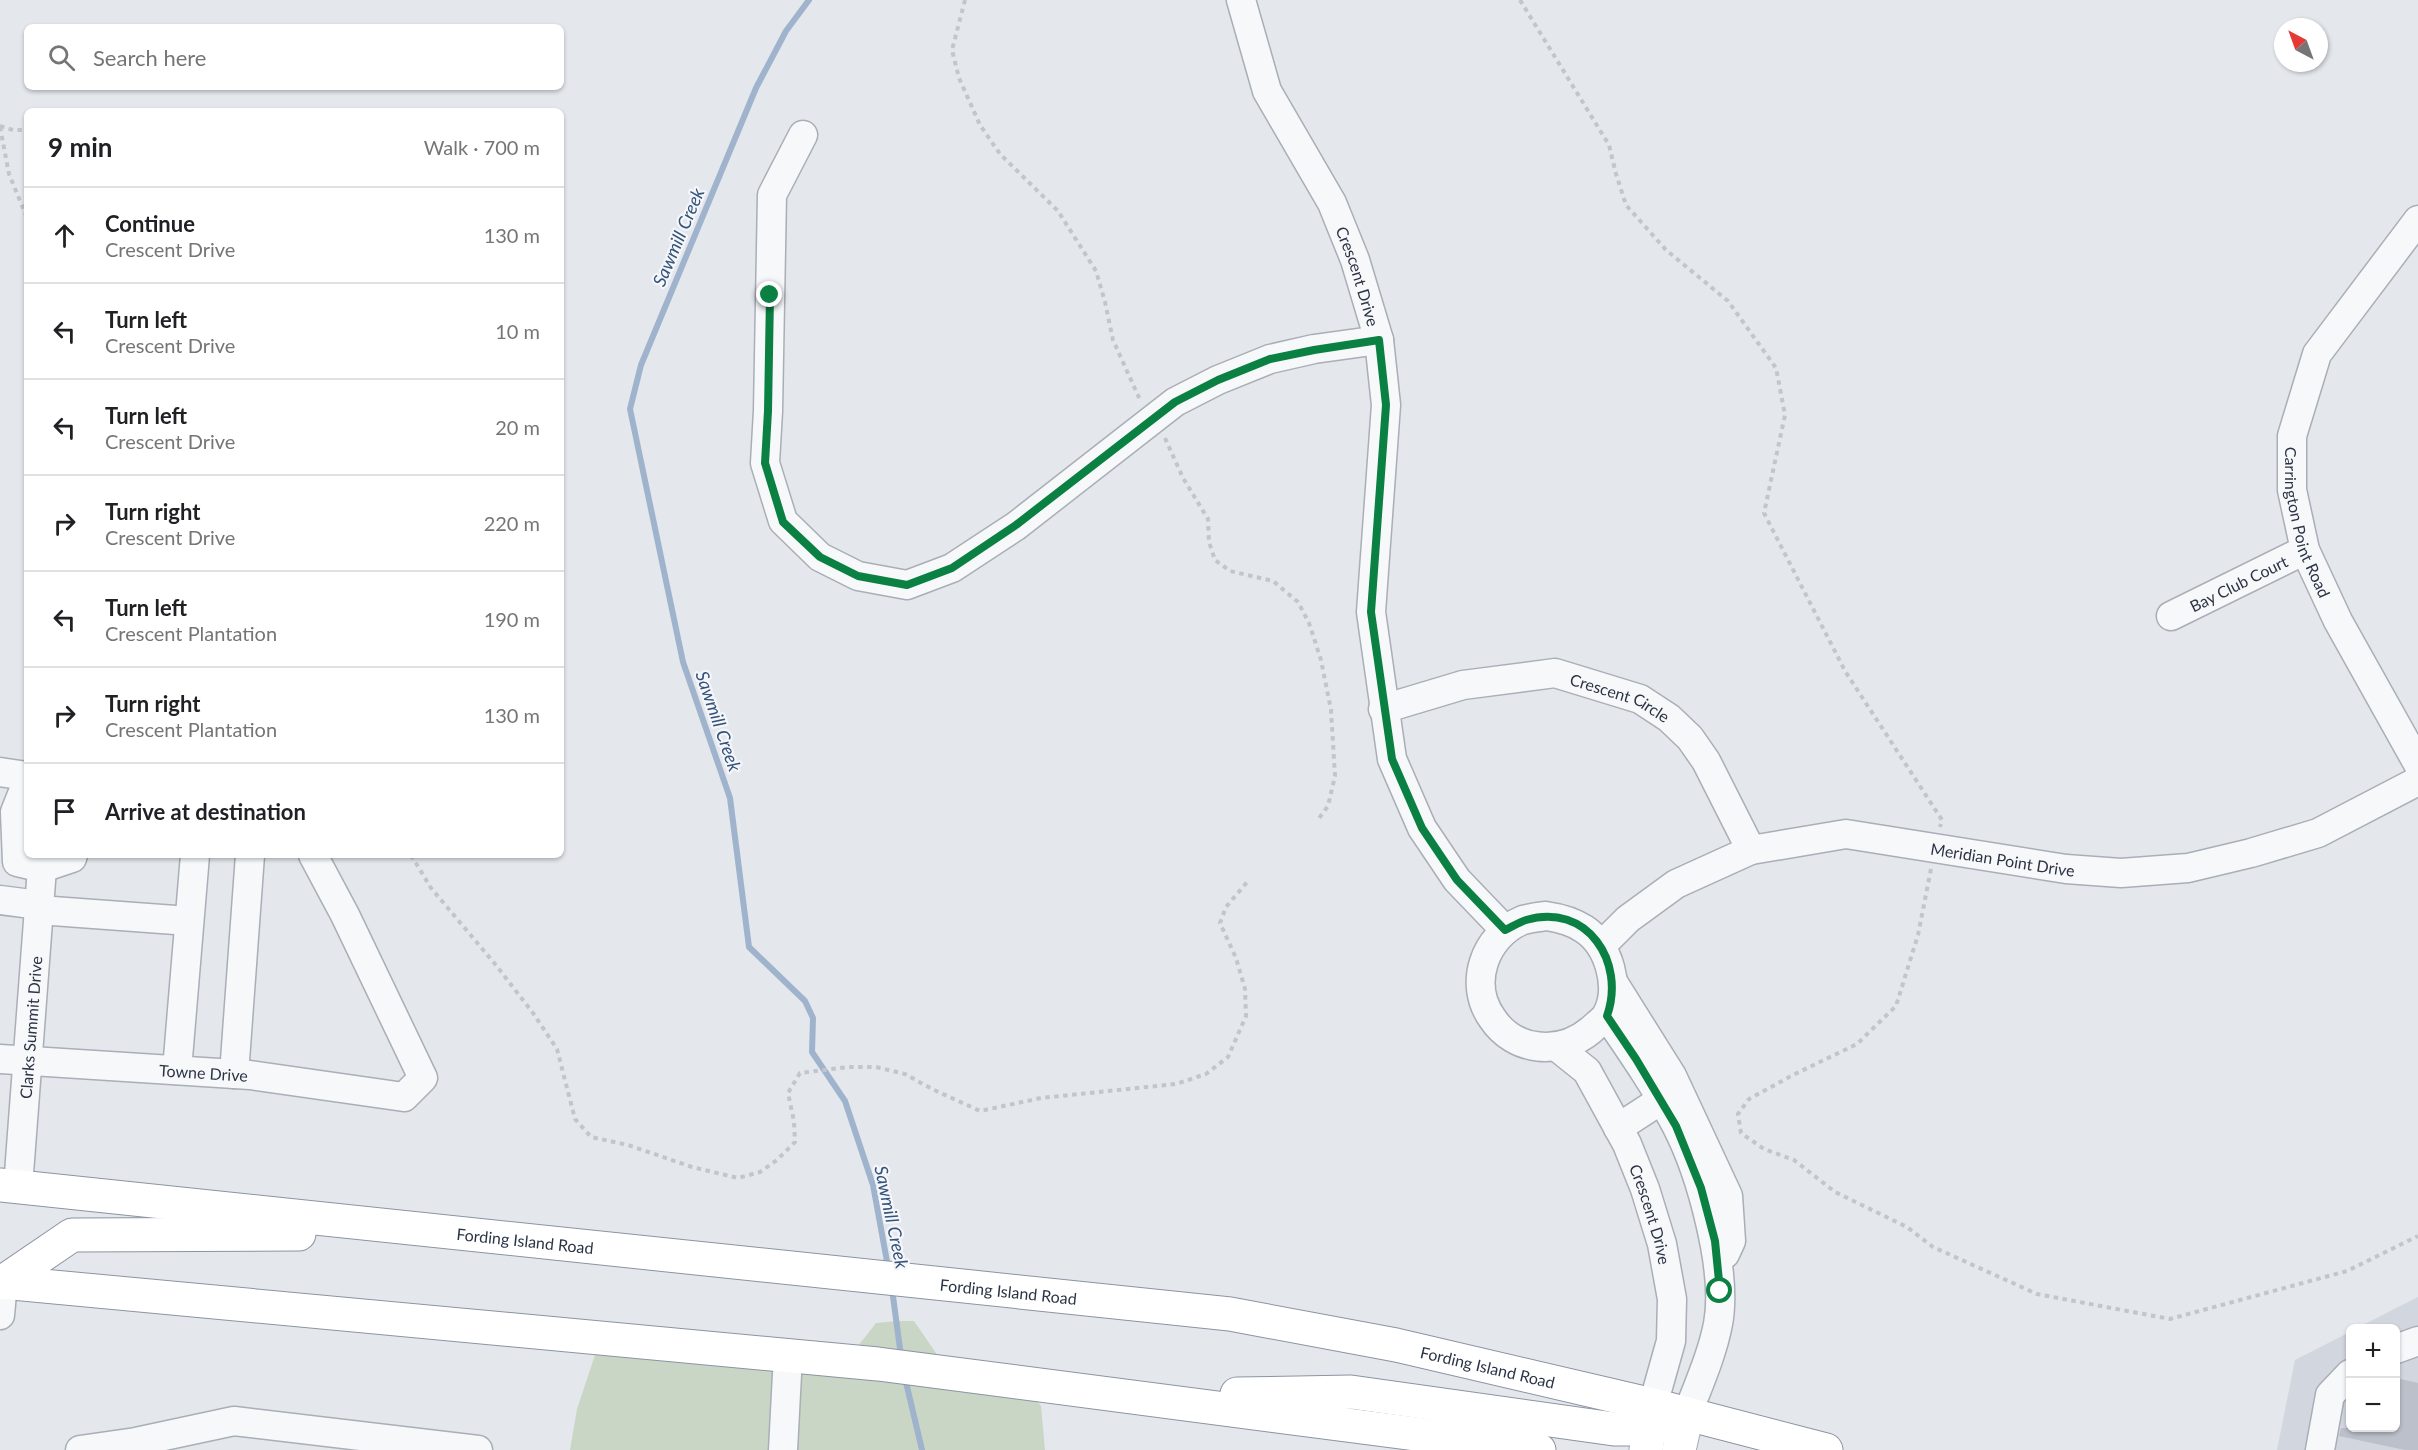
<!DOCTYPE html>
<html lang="en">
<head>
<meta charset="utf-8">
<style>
  body { margin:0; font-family:Lato,sans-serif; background:#f2f2f2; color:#202124 }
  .controls { position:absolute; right:18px; bottom:18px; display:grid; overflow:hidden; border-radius:9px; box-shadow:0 2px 4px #0004 }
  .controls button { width:54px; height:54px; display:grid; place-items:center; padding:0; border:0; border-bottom:2px solid #e0e0e0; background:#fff; color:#202124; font:30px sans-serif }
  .compass { position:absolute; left:2274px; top:18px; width:54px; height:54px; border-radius:50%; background:#fff; box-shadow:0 2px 4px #0004; rotate:319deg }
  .stop { position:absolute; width:18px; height:18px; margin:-14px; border:4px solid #0b8043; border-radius:50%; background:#fff }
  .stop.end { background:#0b8043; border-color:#fff; box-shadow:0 2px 6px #0008 }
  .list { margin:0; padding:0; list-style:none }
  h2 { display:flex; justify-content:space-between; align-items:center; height:78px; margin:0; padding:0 24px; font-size:26px }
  h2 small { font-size:20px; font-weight:400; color:#757577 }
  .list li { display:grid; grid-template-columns:39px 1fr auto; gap:18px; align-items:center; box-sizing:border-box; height:96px; padding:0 24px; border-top:2px solid #e0e0e0 }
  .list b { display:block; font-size:22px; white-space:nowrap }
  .list p { margin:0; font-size:20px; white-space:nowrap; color:#757577 }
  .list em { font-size:20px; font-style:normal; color:#757577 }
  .icon { flex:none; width:33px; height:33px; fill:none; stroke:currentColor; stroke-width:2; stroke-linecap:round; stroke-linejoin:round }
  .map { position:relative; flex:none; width:2418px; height:1450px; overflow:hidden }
  .search { position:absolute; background:#fff; box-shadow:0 2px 4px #0004; left:24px; top:24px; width:540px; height:66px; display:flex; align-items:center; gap:15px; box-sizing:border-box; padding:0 21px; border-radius:9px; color:#757577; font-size:22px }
  .panel { position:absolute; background:#fff; box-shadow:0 2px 4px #0004; left:24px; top:108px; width:540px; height:750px; border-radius:9px }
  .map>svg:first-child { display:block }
  .built { fill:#d2d6de }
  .green { fill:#c9d6c5 }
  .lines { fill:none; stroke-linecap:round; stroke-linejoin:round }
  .stream { stroke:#9fb4cc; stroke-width:6 }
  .building { fill:#bbc0ca }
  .minor-casing { stroke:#a9aeb7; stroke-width:31 }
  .major-casing { stroke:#a3abb8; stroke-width:35 }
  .highway-casing { stroke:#8b94a3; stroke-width:35 }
  .path { stroke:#c2c5cb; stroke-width:4; stroke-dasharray:4.5 4.5; stroke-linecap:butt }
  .minor { stroke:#f7f8fa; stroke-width:28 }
  .major { stroke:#fff; stroke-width:33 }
  .highway { stroke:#fff; stroke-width:33 }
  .route { stroke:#0b8043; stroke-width:8 }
  .labels { text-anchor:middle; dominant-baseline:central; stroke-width:4.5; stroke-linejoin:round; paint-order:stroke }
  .street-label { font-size:16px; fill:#2b3445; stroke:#f4f6f9 }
  .water-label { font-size:18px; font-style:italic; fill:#34527a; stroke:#f4f6f9 }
</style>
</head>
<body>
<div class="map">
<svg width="2418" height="1450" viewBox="0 0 2418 1450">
  <rect width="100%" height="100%" fill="#e4e7ec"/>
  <path class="built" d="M2418,1297V1450H2277L2295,1360L2350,1332V1428H2396V1328H2357Z"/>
  <path class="green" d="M898,1321H914L938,1356L1014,1373L1041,1406L1045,1450H570L577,1409L599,1343L858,1346L876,1323Z"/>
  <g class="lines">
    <g class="stream">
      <path d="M809,0L786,31L756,88L641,365L630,409L683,662L730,798L749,947L805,1001L813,1018L812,1052L845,1101L873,1185L888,1267"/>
      <path d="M892,1289L901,1356"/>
      <path d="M905,1378L922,1450"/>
    </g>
  </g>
  <path class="building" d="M2396,1378L2418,1383V1450H2405L2339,1436L2341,1428H2396Z"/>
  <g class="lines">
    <g class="minor-casing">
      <g id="minor">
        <path id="s1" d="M1241,0L1267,91L1332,203L1355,260L1379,340L1386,405L1371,612L1392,759L1422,828L1457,880L1505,930"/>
        <path d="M803,135L772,195L768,411L765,463L783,521L820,557L858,576L907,585L952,568L1016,526L1175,402L1218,380L1270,359L1314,349L1379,340"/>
        <path id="s2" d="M2418,220L2317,354L2292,436V490L2305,550L2338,621L2418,764"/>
        <path id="s3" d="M2171,616L2305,550"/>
        <path id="s4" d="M1383,709L1463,685L1555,673L1640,699L1669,718L1690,738L1706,761L1751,850"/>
        <path d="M0,772L27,776"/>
        <path d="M27,782L15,812L17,862L42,868L72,858L73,855"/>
        <path d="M0,900L39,905"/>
        <path d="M39,910L189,921"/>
        <path d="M1546,916C1560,918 1572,921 1584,929C1609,945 1621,988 1607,1014C1604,1020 1596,1025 1591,1030C1560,1056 1514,1052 1492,1018C1468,984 1484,936 1523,920C1530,918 1538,917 1546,916Z"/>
        <path id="s5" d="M1601,946L1628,919L1676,884L1751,850L1846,834L2066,869L2121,873L2188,868L2251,853L2318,833L2418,781"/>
        <path d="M1613,982L1672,1076L1728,1196L1731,1241L1725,1254"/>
        <path d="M1607,1016C1631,1051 1656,1087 1676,1125C1701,1173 1728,1271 1718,1324C1712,1355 1698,1386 1687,1415"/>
        <path id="s6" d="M1557,1047L1587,1071L1627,1144L1645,1189L1662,1244L1672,1299L1671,1341L1653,1405"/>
        <path id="s7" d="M0,1059L250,1075L404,1097L423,1078L345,915L313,855"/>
        <path d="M177,1070L195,855"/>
        <path d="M234,1074L250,855"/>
        <path d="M1618,1128L1661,1100"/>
        <path id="s8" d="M18,1187L42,868"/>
        <path d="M0,1315L3,1282"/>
        <path d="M2396,1349L2418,1341"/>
        <path d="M80,1450L136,1442L234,1421L478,1450"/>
        <path d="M783,1450L788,1355"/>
        <path d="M2320,1450L2330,1395L2350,1374"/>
      </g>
    </g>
    <g class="major-casing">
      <g id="major">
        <path d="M1646,1450L1653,1405"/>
        <path d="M1679,1450L1687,1415"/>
      </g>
    </g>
    <g class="highway-casing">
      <g id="highway">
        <path id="s9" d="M0,1185L1230,1314L1396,1345L1653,1405L1826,1450"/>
        <path d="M0,1282L878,1364L1539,1450"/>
        <path d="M3,1282L72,1235L299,1234"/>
        <path d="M1237,1394L1351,1392L1614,1429H1649L1687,1415"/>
      </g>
    </g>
    <g class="path">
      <path d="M965,0L952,50L959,78L980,125L1000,154L1058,211L1096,271L1105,302L1113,340L1141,402"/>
      <path d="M1520,0L1609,145L1616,174L1626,205L1666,250L1728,301L1776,368L1785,415L1764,513L1845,671L1942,820L1940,827"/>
      <path d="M0,126L13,130H27"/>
      <path d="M0,127L9,174L27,218"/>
      <path d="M1165,438L1183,478L1208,519L1209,542L1215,560L1230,571L1273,581L1298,602L1309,623L1321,660L1331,710L1335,776L1328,806L1317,821"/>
      <path d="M411,855L431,888L495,964L533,1013L557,1049L575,1119L591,1137L628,1145L692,1167L738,1178L760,1172L777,1160L795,1142L794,1121L788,1093L800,1073L848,1067H876L905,1074L932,1089L980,1111L1041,1098L1176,1084L1206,1074L1228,1057L1246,1016L1245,989L1236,958L1220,923L1226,907L1248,881"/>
      <path d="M1931,869L1918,935L1896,1006L1857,1044L1793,1075L1749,1099L1738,1114L1741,1133L1764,1149L1794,1160L1835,1192L1907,1227L1933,1247L2037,1294L2170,1319L2347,1271L2418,1236"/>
    </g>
    <use href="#minor" class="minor"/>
    <use href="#major" class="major"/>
    <use href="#highway" class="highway"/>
  </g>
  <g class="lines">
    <path class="route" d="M770,295L768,411L765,463L783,522L820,557L858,576L907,585L952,568L1016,525L1175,402L1218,380L1270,359L1314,350L1379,340L1386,405L1371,612L1392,759L1422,828L1457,880L1505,930C1512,927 1519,922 1526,920C1587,902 1626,962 1607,1016L1636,1059L1676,1126L1701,1188L1715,1241L1720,1291"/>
  </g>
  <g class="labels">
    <g class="street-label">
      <text stroke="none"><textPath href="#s1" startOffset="302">Crescent Drive</textPath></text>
      <text stroke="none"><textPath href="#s2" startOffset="342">Carrington Point Road</textPath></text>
      <text stroke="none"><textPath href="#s3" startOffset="75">Bay Club Court</textPath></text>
      <text stroke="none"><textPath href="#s4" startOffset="246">Crescent Circle</textPath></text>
      <text stroke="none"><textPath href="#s5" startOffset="435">Meridian Point Drive</textPath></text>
      <text stroke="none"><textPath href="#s8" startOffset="160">Clarks Summit Drive</textPath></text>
      <text stroke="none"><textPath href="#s7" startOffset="204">Towne Drive</textPath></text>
      <text stroke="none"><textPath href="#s6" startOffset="196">Crescent Drive</textPath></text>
      <text stroke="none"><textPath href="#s9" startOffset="528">Fording Island Road</textPath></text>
      <text stroke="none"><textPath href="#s9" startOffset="1014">Fording Island Road</textPath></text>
      <text stroke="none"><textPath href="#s9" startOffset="1500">Fording Island Road</textPath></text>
    </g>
    <g class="water-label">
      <text transform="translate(678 237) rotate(-67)">Sawmill Creek</text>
      <text transform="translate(719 721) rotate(71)">Sawmill Creek</text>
      <text transform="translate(892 1217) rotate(78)">Sawmill Creek</text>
    </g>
  </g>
</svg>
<div class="controls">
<button>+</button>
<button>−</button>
</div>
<svg class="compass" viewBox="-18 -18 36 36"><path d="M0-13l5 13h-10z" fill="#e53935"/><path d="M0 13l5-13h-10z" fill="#757577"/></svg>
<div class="stop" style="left:1720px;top:1291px"></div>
<div class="stop end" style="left:770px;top:295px"></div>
<div class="search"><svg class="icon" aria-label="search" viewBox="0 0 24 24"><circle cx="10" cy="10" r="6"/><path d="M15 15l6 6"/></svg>Search here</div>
<section class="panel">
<h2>9 min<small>Walk · 700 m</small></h2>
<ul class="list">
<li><svg class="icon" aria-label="ahead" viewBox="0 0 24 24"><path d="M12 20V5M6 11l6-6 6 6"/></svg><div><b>Continue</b><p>Crescent Drive</p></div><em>130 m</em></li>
<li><svg class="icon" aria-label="left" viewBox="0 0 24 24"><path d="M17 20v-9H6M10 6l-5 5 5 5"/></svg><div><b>Turn left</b><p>Crescent Drive</p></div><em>10 m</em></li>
<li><svg class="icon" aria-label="left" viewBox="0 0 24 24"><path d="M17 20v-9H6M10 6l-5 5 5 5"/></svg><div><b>Turn left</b><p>Crescent Drive</p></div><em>20 m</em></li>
<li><svg class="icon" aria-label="right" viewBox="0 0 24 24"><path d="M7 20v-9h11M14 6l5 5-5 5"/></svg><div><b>Turn right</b><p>Crescent Drive</p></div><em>220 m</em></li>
<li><svg class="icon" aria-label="left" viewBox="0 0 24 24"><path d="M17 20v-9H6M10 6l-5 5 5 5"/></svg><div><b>Turn left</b><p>Crescent Plantation</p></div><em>190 m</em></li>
<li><svg class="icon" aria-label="right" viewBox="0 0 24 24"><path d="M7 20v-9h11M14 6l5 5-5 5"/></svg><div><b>Turn right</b><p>Crescent Plantation</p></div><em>130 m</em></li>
<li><svg class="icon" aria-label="arrive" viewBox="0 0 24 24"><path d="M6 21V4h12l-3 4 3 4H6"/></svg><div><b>Arrive at destination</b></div></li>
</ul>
</section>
</div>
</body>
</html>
